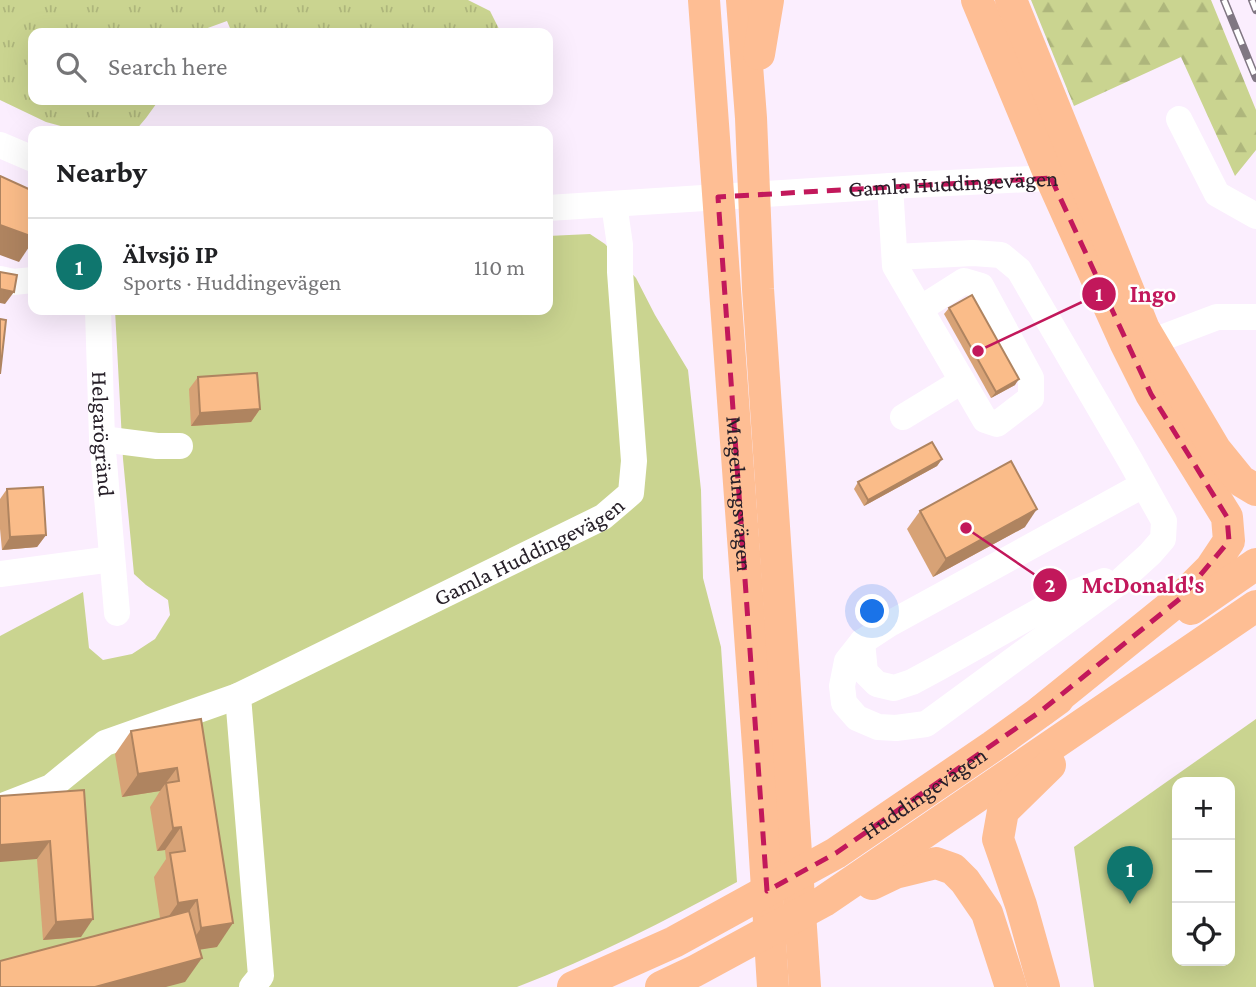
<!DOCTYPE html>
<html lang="en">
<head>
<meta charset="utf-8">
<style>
  body { margin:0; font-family:"Crimson Pro",serif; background:#f2f2f2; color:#202124 }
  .controls { position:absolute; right:21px; bottom:21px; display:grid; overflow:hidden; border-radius:14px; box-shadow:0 7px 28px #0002 }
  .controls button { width:63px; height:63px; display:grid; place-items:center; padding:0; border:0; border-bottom:2px solid #e0e0e0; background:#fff; color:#202124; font:35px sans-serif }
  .you { position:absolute; left:873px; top:612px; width:24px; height:24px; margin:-18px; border:5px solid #fff; border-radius:50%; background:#1a73e8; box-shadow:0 0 0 10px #1a73e833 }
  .badge { display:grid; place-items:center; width:46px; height:46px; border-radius:50%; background:#0f766e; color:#fff; font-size:23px; font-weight:700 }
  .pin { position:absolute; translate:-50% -58px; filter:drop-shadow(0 2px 4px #0008) }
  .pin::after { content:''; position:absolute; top:37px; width:24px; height:21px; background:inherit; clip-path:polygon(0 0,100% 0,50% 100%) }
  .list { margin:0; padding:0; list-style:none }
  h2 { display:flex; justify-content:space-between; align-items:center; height:91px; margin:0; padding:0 28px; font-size:30px }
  h2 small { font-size:23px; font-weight:400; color:#757577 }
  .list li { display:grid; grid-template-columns:46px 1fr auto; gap:21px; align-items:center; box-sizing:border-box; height:98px; padding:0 28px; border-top:2px solid #e0e0e0 }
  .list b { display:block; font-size:26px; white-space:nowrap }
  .list p { margin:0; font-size:23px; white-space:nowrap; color:#757577 }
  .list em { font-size:23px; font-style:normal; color:#757577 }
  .icon { flex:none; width:38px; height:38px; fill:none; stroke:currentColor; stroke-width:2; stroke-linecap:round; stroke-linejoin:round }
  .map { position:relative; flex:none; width:1256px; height:987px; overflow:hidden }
  .search { position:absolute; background:#fff; box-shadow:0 7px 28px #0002; left:28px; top:28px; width:525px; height:77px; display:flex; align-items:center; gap:18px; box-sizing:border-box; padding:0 24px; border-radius:14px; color:#757577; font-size:26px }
  .panel { position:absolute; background:#fff; box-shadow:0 7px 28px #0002; left:28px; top:126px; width:525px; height:189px; border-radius:14px }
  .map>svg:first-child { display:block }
  .grass { fill:#cad490; fill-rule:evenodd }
  .forest { fill:url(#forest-firs) }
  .park { fill:url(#park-tufts) }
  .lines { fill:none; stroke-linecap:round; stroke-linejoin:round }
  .minor { stroke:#fff; stroke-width:26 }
  .major { stroke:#febe94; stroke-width:32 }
  .rail-casing { stroke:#807783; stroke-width:8 }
  .rail { stroke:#fff; stroke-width:5; stroke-dasharray:16; stroke-linecap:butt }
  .wall { fill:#d7a276 }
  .shaded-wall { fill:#af8460 }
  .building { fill:#fabc89; stroke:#af8460; stroke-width:2 }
  .marked { fill:none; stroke:#c2185b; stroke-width:5; stroke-dasharray:14 9; stroke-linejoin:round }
  .labels { text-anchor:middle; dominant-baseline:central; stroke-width:5; stroke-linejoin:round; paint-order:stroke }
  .street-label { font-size:23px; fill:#272029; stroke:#fff }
  .leader { fill:none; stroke:#c2185b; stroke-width:2.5 }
  .callout-dot { fill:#c2185b; stroke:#fff; stroke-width:2.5 }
  .mark-label { font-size:21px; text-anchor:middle; font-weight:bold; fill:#fff }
  .callout-label { font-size:24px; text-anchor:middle; font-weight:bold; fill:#c2185b; stroke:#fff; stroke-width:5; stroke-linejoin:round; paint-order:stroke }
</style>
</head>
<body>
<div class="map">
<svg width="1256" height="987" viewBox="0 0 1256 987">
  <defs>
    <pattern id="forest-firs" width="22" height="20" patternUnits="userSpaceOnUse" patternTransform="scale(1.75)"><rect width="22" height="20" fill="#cad490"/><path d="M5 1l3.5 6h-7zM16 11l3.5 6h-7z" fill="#aeb67c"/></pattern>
    <pattern id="park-tufts" width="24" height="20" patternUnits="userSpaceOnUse" patternTransform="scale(1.75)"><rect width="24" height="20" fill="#cad490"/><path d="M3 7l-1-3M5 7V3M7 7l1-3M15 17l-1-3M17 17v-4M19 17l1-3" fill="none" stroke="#aeb67c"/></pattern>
  </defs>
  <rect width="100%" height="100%" fill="#fbeefe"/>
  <g class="grass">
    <path d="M590,234L605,244L636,278L655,315L688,370L701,490L703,578L721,647L737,882C665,921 593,958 517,987H0V636L83,592L89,648L103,660L132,654L155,639L170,615L168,600L146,585L134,574L123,459L115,310H548V236Z"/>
    <path d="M1256,719V987H1094L1074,847ZM1177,782H1230V961H1177Z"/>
  </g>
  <path class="forest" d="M1031,0H1211L1256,110V150L1235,176L1181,57L1074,106Z"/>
  <path class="park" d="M0,0H468L490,11L501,33H253L248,31L244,33H232L227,21L205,29L202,33H33V100H159L146,118L135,131H79L46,122L0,100Z"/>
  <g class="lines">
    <g class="minor">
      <path d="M1179,119L1217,194L1256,216"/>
      <path d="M0,145L33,159"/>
      <path d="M890,186L895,266L985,420L997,424L1031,398V378L981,286L964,281L920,309"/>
      <path id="s1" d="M548,208L890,186L1070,177"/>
      <path d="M895,257L973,253L1001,255L1019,270L1130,460L1164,521L1163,539L1150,554L1117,584L926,724L896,728L878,727L857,718L844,703L842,686L847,661L862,642L891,623L1143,485"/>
      <path d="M0,279L13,282L33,280"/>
      <path id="s2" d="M98,310L102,439L117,613"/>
      <path d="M1151,342L1217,317H1256"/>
      <path d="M903,417L962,381"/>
      <path d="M102,439L157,446H180"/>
      <path d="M0,574L112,559"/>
      <path d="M862,642L865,672L877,684L894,688L912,682L938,668L1066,596L1104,581"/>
      <path d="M0,807L51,787L105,743L238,696"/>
      <path id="s3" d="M252,987L261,976L238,696L603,517L631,493L634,461L620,272V245L614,204"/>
    </g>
    <g class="major">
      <path id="s4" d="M704,0L759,759L773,987"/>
      <path d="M742,0L751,118L758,289L805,987"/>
      <path d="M977,0L1051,178L1125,342L1151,394L1227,517L1229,541L1211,568L1182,597L1041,711"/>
      <path d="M1011,0L1144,329L1215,449L1241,481L1256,490"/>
      <path d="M759,54L768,0"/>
      <path d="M1191,609L1256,564"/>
      <path d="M872,884L895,873L936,863L953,869L965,881L987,913L1011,987"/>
      <path id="s5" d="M573,987L674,942L836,853L993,746L1058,699"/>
      <path d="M661,987L695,971L824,901L1256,606"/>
      <path d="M1044,987L1021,905L998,839L1003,811L1050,765"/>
    </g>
    <g class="rail-casing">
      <g id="rail">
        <path d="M1224,0L1256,78"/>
        <path d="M1252,0L1256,10"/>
      </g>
    </g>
    <use href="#rail" class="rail"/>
  </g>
  <g class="wall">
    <path d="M949,308L1015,385L991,398L944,314Z"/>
    <path d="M198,377L260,409L251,422L191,426L189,389Z"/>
    <path d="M942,459L937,466L864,506L854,489L858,482Z"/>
    <path d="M7,489L46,535L37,547L2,550L0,529V499Z"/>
    <path d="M920,511L1025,527L933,577L907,529Z"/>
    <path d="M201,719L217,947L199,949L185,982L160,918L154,877L166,859L165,850L157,851L150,807L160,791L122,797L115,754L131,731Z"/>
    <path d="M84,790L81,937L43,940L37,859Z"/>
  </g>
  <g class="shaded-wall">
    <path d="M0,225L33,237V241L19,262L0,255Z"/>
    <path d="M0,289L14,292L5,304L0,303Z"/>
    <path d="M1019,379L1015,385L991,398L996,392Z"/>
    <path d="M260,409L251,422L191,426L200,413Z"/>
    <path d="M942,459L937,466L864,506L868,500Z"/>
    <path d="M1037,509L1025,527L933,577L946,559Z"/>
    <path d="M46,535L37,547L2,550L10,537Z"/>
    <path d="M177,768L160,791L122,797L138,774Z"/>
    <path d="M181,827L165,850L157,851L173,828Z"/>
    <path d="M50,841L37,859L0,862V845Z"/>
    <path d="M197,900L180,924L162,926L178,903Z"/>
    <path d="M93,919L81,937L43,940L56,922Z"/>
    <path d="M233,923L217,947L185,952L201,928Z"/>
    <path d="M202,958L185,982L166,987H95Z"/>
  </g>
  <g class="building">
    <path d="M0,176L33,191V237L0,225Z"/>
    <path d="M0,272L17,275L14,292L0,289Z"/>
    <path d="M972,295L1019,379L996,392L949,308Z"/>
    <path d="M0,319L6,320L0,374Z"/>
    <path d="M257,373L260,409L200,413L198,377Z"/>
    <path d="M932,442L942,459L868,500L858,482Z"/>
    <path d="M1011,461L1037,509L946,559L920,511Z"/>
    <path d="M43,487L46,535L10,537L7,489Z"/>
    <path d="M201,719L233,923L201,928L197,900L178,903L170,853L185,851L181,827L173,828L166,783L179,781L177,768L138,774L131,731Z"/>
    <path d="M84,790L93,919L56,922L50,841L0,845V796Z"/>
    <path d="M189,911L202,958L95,987H0V961Z"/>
  </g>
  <path class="marked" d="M1051,178L1151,394L1227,517L1229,541L1182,597L1041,711L836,853L767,891L718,197Z"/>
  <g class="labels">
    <g class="street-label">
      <text stroke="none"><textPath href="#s1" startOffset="406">Gamla Huddingevägen</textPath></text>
      <text stroke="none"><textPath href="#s2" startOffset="124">Helgarögränd</textPath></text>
      <text stroke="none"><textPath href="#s4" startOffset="495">Magelungsvägen</textPath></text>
      <text stroke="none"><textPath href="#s3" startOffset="620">Gamla Huddingevägen</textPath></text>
      <text stroke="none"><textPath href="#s5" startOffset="402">Huddingevägen</textPath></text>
    </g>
  </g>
  <path class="leader" d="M978 351L1099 294M966 528L1050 585"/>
  <g class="callout-dot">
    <circle cx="978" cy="351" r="7"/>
    <circle cx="966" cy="528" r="7"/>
    <circle cx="1099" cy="294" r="18"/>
    <circle cx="1050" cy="585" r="18"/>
  </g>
  <g class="mark-label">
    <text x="1099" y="301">1</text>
    <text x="1050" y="592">2</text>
  </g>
  <g class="callout-label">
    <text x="1153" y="302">Ingo</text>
    <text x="1143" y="593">McDonald's</text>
  </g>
</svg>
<div class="controls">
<button>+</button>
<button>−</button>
<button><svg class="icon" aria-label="locate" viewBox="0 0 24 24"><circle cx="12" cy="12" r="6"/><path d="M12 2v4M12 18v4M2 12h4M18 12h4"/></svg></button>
</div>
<div class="you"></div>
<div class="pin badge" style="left:1130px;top:904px">1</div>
<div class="search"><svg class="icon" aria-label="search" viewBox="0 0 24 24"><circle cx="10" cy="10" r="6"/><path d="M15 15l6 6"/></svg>Search here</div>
<section class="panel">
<h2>Nearby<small></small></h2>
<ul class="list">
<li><span class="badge">1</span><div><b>Älvsjö IP</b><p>Sports · Huddingevägen</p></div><em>110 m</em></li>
</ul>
</section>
</div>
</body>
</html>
